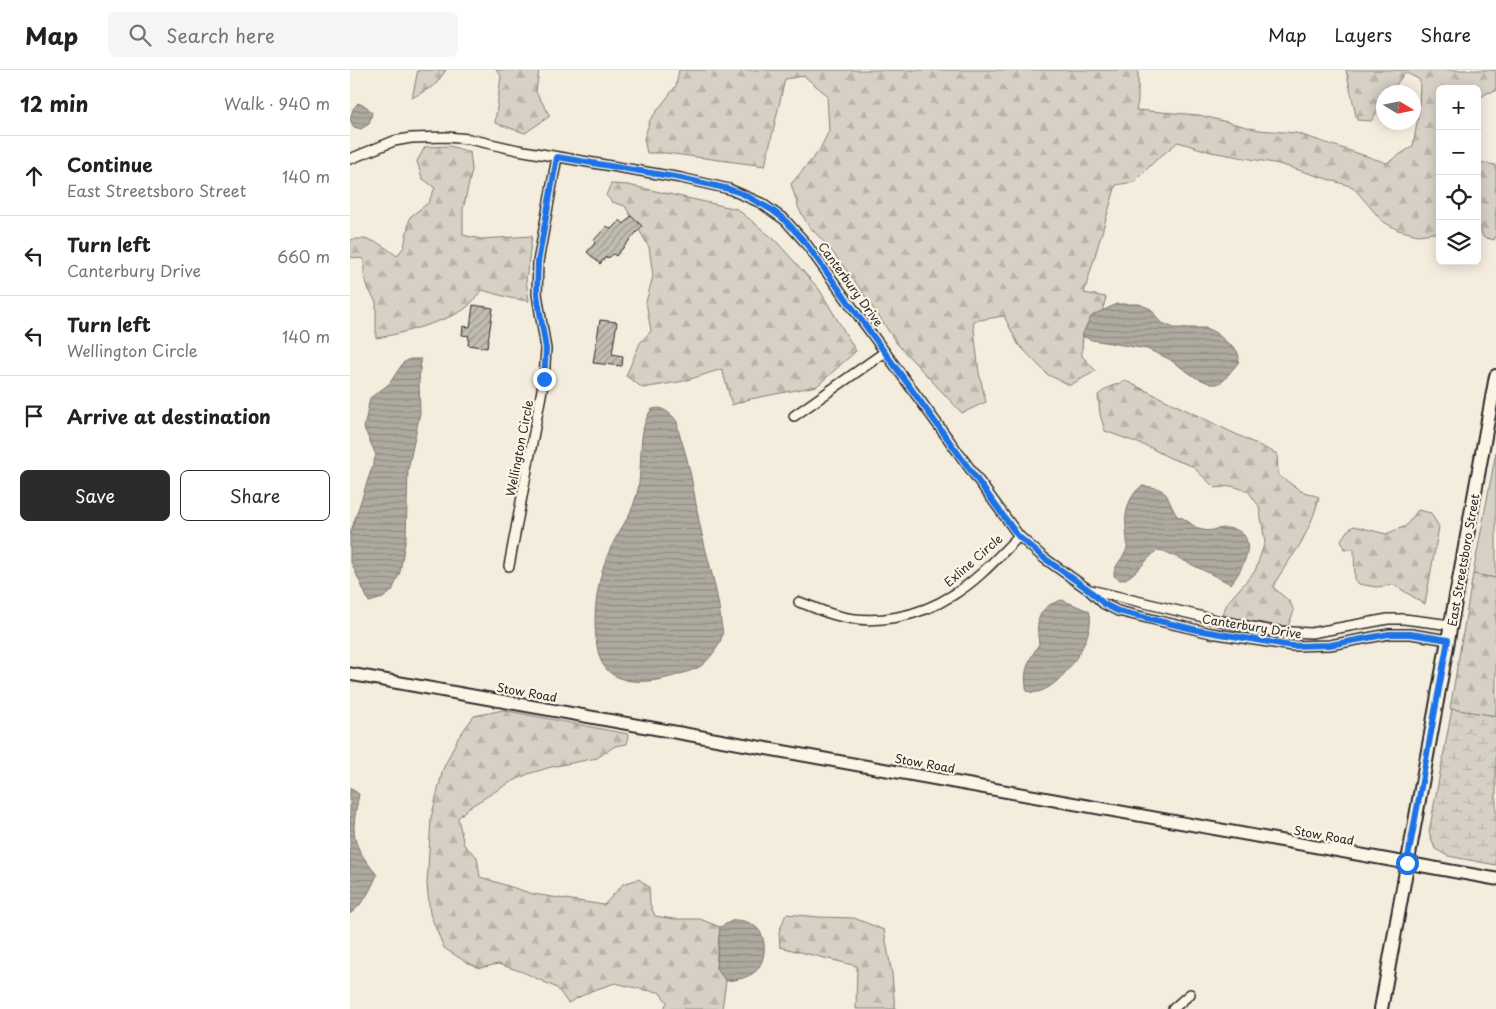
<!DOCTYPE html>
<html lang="en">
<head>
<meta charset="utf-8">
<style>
  body { margin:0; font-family:"Playpen Sans",sans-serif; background:#f6f6f6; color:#202124 }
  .controls { position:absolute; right:15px; top:15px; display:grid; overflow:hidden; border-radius:8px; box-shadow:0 2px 12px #0003 }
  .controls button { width:45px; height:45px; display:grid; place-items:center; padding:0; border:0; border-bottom:1px solid #e0e0e0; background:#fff; color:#202124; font:25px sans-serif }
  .compass { position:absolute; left:1026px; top:15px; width:45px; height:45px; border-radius:50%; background:#fff; box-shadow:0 2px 12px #0003; rotate:100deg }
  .stop { position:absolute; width:15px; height:15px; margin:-11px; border:4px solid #1a73e8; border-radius:50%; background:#fff }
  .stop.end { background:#1a73e8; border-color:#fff; box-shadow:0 1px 5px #0008 }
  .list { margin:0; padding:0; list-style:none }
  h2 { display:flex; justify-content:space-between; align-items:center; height:65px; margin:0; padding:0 20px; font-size:21px }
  h2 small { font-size:16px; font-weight:400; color:#757577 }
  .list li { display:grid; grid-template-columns:32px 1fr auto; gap:15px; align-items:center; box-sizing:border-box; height:80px; padding:0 20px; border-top:1px solid #e0e0e0 }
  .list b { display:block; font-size:19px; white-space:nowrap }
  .list p { margin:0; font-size:16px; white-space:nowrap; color:#757577 }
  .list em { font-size:16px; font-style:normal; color:#757577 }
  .actions { display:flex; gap:10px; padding:15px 20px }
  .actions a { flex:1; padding:11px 0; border:1px solid #2b2b2b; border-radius:8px; text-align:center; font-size:18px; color:#2b2b2b }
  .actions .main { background:#2b2b2b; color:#fff }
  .icon { flex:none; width:28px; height:28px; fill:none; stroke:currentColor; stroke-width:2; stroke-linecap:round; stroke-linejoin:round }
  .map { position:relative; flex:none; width:1146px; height:939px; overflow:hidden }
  header { display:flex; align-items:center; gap:30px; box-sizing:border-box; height:70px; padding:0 25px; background:#fff; border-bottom:1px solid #e0e0e0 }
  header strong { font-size:24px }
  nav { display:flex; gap:28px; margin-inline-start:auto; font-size:18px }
  .search { width:350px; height:45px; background:#f6f6f6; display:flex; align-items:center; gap:12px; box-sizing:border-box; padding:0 18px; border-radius:8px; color:#757577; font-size:19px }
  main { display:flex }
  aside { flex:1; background:#fff }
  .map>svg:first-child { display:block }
  .grass { fill:#d6d1c4; stroke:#807e78 }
  .forest { fill:url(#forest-firs); stroke:#807e78 }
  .wetland { fill:url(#wetland-marsh); stroke:#807e78 }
  .water { fill:url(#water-rules); stroke:#7a7771 }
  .building { fill:url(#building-hatch); stroke:#2b2b2b }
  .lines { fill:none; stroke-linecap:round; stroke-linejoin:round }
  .minor-casing { stroke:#2b2b2b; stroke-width:12 }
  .tertiary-casing { stroke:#2b2b2b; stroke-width:15 }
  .secondary-casing { stroke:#2b2b2b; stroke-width:16 }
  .minor { stroke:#fcf5e5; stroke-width:9 }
  .tertiary { stroke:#fcf5e5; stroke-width:11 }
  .secondary { stroke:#fcf5e5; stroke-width:12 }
  .route { stroke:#1a73e8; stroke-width:6 }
  .labels { text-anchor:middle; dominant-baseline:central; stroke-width:4.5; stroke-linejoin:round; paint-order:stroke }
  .street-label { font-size:12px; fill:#2b2b2b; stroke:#fcf5e5 }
</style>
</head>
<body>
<header>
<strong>Map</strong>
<div class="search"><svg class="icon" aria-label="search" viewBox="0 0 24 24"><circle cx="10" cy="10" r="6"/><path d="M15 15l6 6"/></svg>Search here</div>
<nav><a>Map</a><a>Layers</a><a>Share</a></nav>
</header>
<main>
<aside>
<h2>12 min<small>Walk · 940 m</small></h2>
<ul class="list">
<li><svg class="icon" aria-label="ahead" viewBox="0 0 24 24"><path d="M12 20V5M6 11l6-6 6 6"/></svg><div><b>Continue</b><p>East Streetsboro Street</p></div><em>140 m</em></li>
<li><svg class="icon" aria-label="left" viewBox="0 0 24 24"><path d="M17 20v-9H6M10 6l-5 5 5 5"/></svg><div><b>Turn left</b><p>Canterbury Drive</p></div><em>660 m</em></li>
<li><svg class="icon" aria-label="left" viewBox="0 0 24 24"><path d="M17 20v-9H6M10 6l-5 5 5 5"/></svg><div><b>Turn left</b><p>Wellington Circle</p></div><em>140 m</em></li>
<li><svg class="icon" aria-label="arrive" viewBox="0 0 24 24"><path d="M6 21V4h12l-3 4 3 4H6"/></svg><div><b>Arrive at destination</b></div></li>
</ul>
<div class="actions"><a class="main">Save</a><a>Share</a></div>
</aside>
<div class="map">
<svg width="1146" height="939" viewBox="0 0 1146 939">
  <defs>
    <pattern id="forest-firs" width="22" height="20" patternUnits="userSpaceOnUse" patternTransform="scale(1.25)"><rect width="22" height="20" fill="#d6d1c4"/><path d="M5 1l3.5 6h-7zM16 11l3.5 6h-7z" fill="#b8b4a9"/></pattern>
    <pattern id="wetland-marsh" width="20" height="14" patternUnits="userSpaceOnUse" patternTransform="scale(1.25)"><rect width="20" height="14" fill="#d6d1c4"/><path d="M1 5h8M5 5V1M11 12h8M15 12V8" fill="none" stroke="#b8b4a9"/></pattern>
    <pattern id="water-rules" width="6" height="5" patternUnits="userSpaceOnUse" patternTransform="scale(1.25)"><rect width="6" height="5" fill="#afaaa0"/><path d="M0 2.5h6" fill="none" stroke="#8f8b83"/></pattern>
    <pattern id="building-hatch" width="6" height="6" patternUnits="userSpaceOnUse" patternTransform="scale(1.25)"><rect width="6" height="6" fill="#c2bdb1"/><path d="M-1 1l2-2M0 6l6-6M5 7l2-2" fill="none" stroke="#9e9a90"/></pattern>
  </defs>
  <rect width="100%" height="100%" fill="#f4edde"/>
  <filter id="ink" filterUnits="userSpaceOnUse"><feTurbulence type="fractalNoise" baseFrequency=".02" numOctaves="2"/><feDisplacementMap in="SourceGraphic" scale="10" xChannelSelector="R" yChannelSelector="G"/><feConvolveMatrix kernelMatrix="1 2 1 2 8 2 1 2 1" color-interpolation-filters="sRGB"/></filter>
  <g filter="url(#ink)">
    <path class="grass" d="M1146,382V508L1123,504Z"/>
    <g class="forest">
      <path d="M68,0H96L85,15L62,28Z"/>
      <path d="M146,0H189L186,22L200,46L175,63L145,53L151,6Z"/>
      <path d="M329,0H788V31L786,40L849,45L909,60L946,63L1037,93L1063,76L1069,41L1070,10L1055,2L1041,22H1034L1033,33L1021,51L1007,50L996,0H1143L1146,1V21L1137,23L1127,30V19H1090V162L1068,165L1048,160L1032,151L1003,117L929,94L861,82L828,72L806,90L784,112L766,115L734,223L756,227L752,242C733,247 732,270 732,286L746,301L720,315L698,305L668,274L654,246L623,251L629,303L636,332L612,343L548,275L509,217L478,176L458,155L449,139L441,114L469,81L479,61L477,25L454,6L435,9L415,96L316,83H297L294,69L300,50L326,16Z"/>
      <path d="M100,76L120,82L122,100L113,139V165L131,169L182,166L176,210L179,231L160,228L132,220C127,225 122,233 116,238C103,249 44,266 26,268V232L19,220L14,205V189L0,187V170C21,166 31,174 47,186L54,177L60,147L78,133L85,118L72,108L67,91L75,77Z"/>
      <path d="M1127,92L1146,95V166L1144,170L1133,167L1127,148Z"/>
      <path d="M261,114L278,115L387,139L425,170L469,219L506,281L467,316L400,329L382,335L372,299L334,311L293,318L276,306L290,273L301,261L296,232L303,206L299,177L275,136L262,132L256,125Z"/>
      <path d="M776,311L927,384L928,405L951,421L969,427C965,445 957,462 948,478C939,491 930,503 923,517L940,532L944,541L938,556L916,554L872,545L878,532L905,501L915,472L909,436L898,421L882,416L865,418L842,396L820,388L799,377L755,361L750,344L748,325L759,317Z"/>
      <path d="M1068,440L1081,443L1089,457L1075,534L1044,515L1026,517L1009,514L1005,509L1004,479H994L991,470L997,461L1004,456L1036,464L1056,456Z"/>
      <path d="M1123,504L1146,508V646L1100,639Z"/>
      <path d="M153,640L278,664L277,674L265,676L247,688L201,697L178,704L159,713L118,738L108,748L114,775L127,787L130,807L183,824L254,835L273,814L289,809L299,817L300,834L305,846L324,849H350L370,857L366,898L376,911L372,939H314L317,932L309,922L294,920L265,913L241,921L218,933L207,918L173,902L148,894L130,898L116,892L94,878L80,844L77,815L81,748L93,699L108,668L124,646Z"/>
      <path d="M436,844L469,847L504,848L534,860L542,904L545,939H506L507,896L430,877L429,862Z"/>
    </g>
    <path class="wetland" d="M1102,639L1146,646V795L1098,786L1085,779L1079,762Z"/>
    <g class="water">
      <path d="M8,33L17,37L22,43L19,54L11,59L4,57L0,50L3,39Z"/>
      <path d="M767,234H789L801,239L810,252L824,258H856L866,263L887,281L889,286L888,293L873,311L867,314H861L845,307L819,289L797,279L742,270L732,266L740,248L745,244Z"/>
      <path d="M60,289H71L69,312L70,343L58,400L56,467L50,502L42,521L33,528L19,532L0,490V464L26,385L14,358L20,328L39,314L53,293Z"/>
      <path d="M309,338C316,340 323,345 327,352C328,355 328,359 329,363C338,388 343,414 347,440C353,477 367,513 371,551C371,556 374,561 372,566C370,576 359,590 351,596C344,600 337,602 330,604C302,614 255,620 248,581C241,549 247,507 261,477C268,462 280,447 285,430C295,404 285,359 302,339Z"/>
      <path d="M792,416C822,418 814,426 827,446C837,448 843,458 853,460C860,462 868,458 876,458C912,460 895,497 881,514L814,481L807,480C799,487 781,510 771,510C769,510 766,507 764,506C763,495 774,489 777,478C778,472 776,465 776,458C774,444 779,424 792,416Z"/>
      <path d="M712,530L739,541C749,566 703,633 677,621C672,602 679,590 689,574C686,552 686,537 712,530Z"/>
      <path d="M0,718L9,724C1,765 0,772 27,805C20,821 14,833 0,844Z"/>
      <path d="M384,850C391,850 397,851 403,855C418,863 417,890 406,901C398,908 387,910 376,911L366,898L370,857Z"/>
    </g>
    <g class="building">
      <path d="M281,146L292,156L266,186L263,184L260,187L255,188L250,194L237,182L245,173L243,171L257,156L261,159L270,150L274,154Z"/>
      <path d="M123,235L143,238L137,278L118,275L119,266L112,265L113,256L120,257Z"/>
      <path d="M250,250L267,252L262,284L273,286L272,296L243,293Z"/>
    </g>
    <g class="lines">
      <g class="minor-casing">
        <g id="minor">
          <path d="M0,89L44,71L61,68L97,67L119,69L168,80L331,108L379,119L411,133L435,150L454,171L669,466L694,488L739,520L754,534L768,541L801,549L861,563L942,576L980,575L1039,564H1061L1098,570"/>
          <path d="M444,346L535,282"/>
          <path d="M159,496L194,309L196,279L187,224L188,192L207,87"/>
          <path d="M740,520L875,552L923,561L961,563L1038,549H1054L1101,555"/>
          <path d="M449,532C461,536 473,542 485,545C524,556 569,547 603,525C628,510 648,487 669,466"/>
          <path d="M823,939L840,924"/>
        </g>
      </g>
      <g class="tertiary-casing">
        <path id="tertiary" d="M0,604L1146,809"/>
      </g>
      <g class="secondary-casing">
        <path id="secondary" d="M1031,939L1146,306"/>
      </g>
      <use href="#minor" class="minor"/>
      <use href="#tertiary" class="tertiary"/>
      <use href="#secondary" class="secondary"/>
    </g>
  </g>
  <g class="lines" filter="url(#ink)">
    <path class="route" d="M194,309L196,279L187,224L188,192L207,87L331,108L379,119L393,124L422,140L435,150L454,171L668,466L694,488L739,520L754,534L768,541L801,549L847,560L942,576L980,575L1039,564H1061L1098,570L1057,793"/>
  </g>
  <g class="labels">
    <g class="street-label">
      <text transform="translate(501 214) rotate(54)">Canterbury Drive</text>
      <text transform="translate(169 378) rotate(-79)">Wellington Circle</text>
      <text transform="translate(623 490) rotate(-41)">Exline Circle</text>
      <text transform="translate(1113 490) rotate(-80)">East Streetsboro Street</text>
      <text transform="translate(902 556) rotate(9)">Canterbury Drive</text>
      <text transform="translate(177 622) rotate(10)">Stow Road</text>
      <text transform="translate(575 693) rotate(10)">Stow Road</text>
      <text transform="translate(974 765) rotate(10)">Stow Road</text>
    </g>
  </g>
</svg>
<div class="controls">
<button>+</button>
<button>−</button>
<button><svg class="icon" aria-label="locate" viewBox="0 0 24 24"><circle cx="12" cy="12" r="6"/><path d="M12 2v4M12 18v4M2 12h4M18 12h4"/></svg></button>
<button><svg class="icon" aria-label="layers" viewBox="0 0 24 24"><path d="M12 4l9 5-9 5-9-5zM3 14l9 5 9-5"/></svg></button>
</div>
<svg class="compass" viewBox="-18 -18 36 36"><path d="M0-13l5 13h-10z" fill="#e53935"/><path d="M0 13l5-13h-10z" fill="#757577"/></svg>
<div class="stop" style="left:1057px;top:793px"></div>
<div class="stop end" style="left:194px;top:309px"></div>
</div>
</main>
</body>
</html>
